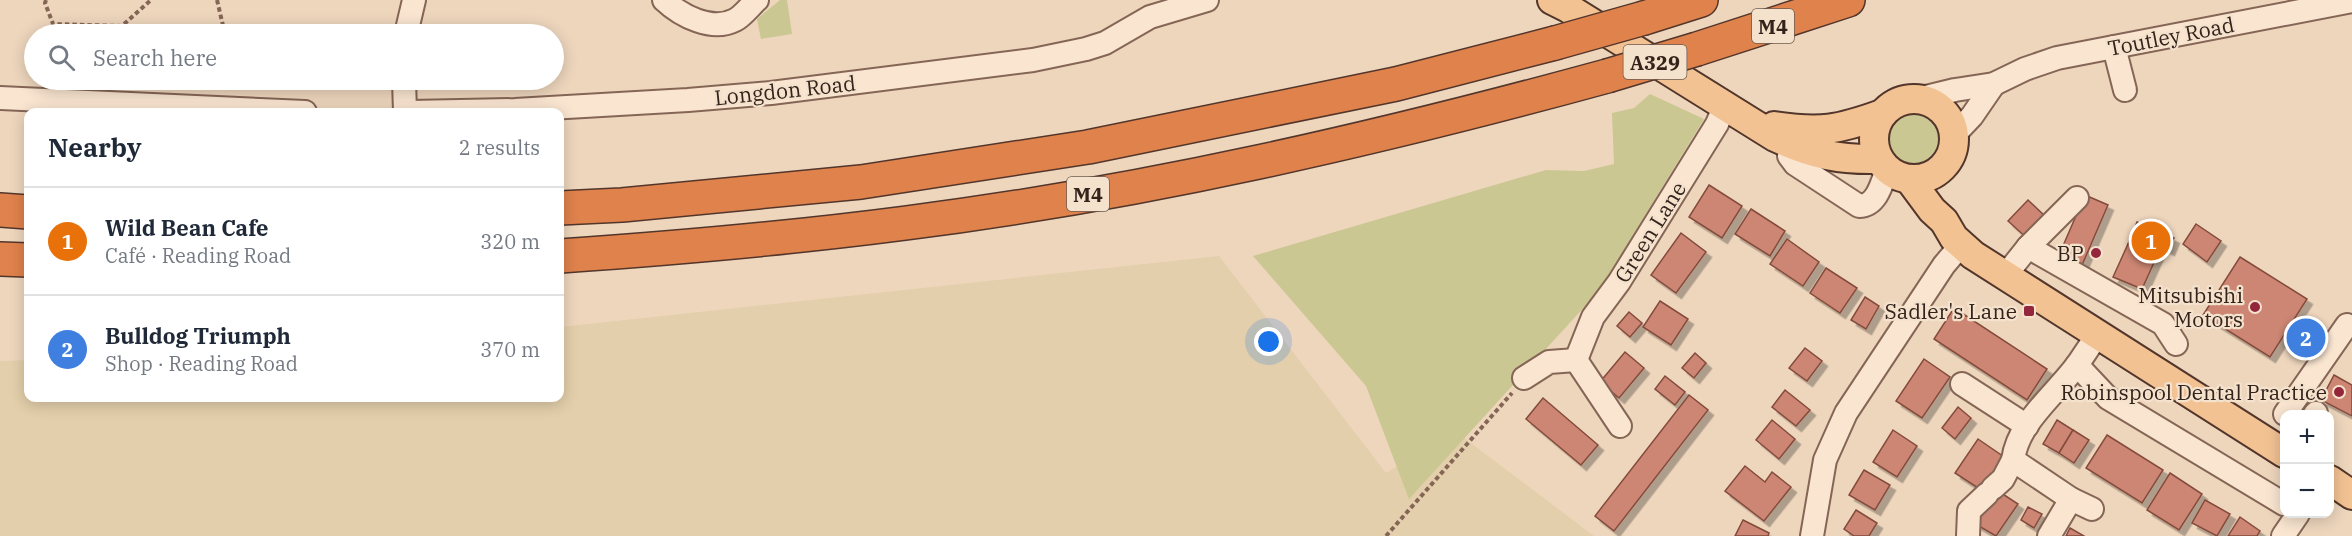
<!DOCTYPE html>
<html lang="en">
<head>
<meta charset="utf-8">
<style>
  body { margin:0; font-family:"IBM Plex Serif",serif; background:#f2f2f3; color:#1f2937 }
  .controls { position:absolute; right:18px; bottom:18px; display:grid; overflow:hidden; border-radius:12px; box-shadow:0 3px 15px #0003 }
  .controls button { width:54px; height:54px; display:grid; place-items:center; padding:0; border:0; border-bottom:2px solid #e0e1e3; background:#fff; color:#1f2937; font:30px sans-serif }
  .you { position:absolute; left:1269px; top:342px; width:21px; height:21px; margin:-15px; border:4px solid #fff; border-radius:50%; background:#1a73e8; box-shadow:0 0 0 9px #1a73e833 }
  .badge { display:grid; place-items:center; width:39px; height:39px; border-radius:50%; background:#db2777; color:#fff; font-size:20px; font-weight:700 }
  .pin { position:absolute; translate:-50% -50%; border:3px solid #fff; box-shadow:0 2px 6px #0006 }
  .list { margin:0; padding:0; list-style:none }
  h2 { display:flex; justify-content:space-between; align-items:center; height:78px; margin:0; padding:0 24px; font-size:26px }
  h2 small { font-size:20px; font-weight:400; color:#747a83 }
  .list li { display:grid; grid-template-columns:39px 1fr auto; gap:18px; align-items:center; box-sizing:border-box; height:108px; padding:0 24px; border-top:2px solid #e0e1e3 }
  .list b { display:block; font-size:22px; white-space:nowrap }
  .list p { margin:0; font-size:20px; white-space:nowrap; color:#747a83 }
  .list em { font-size:20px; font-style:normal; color:#747a83 }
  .icon { flex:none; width:33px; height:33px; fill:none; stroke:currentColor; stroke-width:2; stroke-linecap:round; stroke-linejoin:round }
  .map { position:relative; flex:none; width:2352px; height:536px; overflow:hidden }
  .search { position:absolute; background:#fff; box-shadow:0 3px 15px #0003; left:24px; top:24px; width:540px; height:66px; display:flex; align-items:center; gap:15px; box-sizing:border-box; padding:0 21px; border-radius:33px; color:#747a83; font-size:22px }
  .panel { position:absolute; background:#fff; box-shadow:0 3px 15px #0003; left:24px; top:108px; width:540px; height:294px; border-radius:12px }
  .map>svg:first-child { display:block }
  .farmland { fill:#e3cfab }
  .green { fill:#cbc792 }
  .building { fill:#cc8673; stroke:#844b3c; stroke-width:1.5; filter:url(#shadow) }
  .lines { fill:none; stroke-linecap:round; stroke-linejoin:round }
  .minor-casing { stroke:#856656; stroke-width:26 }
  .major-casing { stroke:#53362b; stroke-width:32 }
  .highway-casing { stroke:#53362b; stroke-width:36 }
  .path { stroke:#856656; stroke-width:4; stroke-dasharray:4.5 3; stroke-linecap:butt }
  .minor { stroke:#f9e5d0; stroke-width:22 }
  .major { stroke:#f2c293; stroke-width:28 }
  .highway { stroke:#df824c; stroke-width:33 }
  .highway-bridge-casing { stroke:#53362b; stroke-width:36; stroke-linecap:butt }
  .highway-bridge { stroke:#df824c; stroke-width:33 }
  .poi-dot { fill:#94263c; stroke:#f5e2cd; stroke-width:2 }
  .labels { text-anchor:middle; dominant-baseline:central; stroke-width:4.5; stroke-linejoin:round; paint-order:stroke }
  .shield { fill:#f5e2cd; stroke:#6e5c50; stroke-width:1.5 }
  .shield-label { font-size:20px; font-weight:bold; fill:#34231b }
  .street-label { font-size:21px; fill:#34231b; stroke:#f5e2cd }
  .poi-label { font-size:21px; fill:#34231b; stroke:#f5e2cd; text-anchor:end }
</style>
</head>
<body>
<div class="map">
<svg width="2352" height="536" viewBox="0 0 2352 536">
  <defs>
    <filter id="shadow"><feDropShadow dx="5.5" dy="5.5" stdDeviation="0" flood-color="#0004"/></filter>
  </defs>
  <rect width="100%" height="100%" fill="#eed6bd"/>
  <path class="farmland" d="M1219,256L1386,473L1455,431L1594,536H0V361L28,360V398H560V327Z"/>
  <g class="green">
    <path d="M780,0H787L792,34L761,39L757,19Z"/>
    <path d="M1650,94L1704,119L1598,292L1409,499L1366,386L1253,256L1546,170L1584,171L1614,164L1612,113L1634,108Z"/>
    <circle cx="1912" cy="138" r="26"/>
  </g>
  <g class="building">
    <path d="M1709,185L1742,206L1722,238L1689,217Z"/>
    <path d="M2085,195L2108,205L2076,279L2053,269Z"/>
    <path d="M2028,200L2048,219L2029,240L2008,221Z"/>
    <path d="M1751,209L1785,231L1770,256L1735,234Z"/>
    <path d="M2137,222L2174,238L2169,250L2161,246L2157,256L2128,244Z"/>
    <path d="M2196,224L2221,241L2207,262L2183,244Z"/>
    <path d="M1681,233L1706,252L1676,293L1651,275Z"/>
    <path d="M1787,239L1819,262L1803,286L1770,264Z"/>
    <path d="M2128,244L2157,256L2142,289L2113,277Z"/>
    <path d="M2240,257L2307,299L2270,357L2203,315Z"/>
    <path d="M1826,268L1857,288L1840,313L1810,293Z"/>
    <path d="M1865,297L1879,306L1866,329L1851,320Z"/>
    <path d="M1660,301L1688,319L1671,345L1643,327Z"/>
    <path d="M1954,308L2047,369L2027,400L1934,339Z"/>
    <path d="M1629,312L1642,323L1630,337L1617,326Z"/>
    <path d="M1805,348L1822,361L1807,381L1789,368Z"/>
    <path d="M1625,352L1644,368L1619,398L1600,382Z"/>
    <path d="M1695,353L1706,363L1694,378L1682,368Z"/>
    <path d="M1924,359L1950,377L1922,418L1896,401Z"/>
    <path d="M2334,375L2352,385V416L2321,400Z"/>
    <path d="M1665,376L1685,392L1675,405L1655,389Z"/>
    <path d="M1785,390L1810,410L1796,426L1772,407Z"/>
    <path d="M1689,395L1708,410L1614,531L1595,516Z"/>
    <path d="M1543,398L1598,445L1581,465L1526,419Z"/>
    <path d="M1958,407L1971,418L1955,439L1942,428Z"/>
    <path d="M1772,420L1795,439L1779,459L1756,440Z"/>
    <path d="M2057,420L2073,430L2059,453L2043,444Z"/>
    <path d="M1893,430L1917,446L1897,477L1873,462Z"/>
    <path d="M2073,430L2089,440L2074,463L2059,453Z"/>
    <path d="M2107,435L2163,470L2142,503L2086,468Z"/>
    <path d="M1978,439L2010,461L1992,487L2018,504L1996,536L1972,522L1989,495L1955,473Z"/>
    <path d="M1745,466L1765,482L1772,472L1791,487L1764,521L1725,491Z"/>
    <path d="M1864,470L1890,485L1875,510L1849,495Z"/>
    <path d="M2170,473L2202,494L2179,530L2147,510Z"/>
    <path d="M2205,500L2230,514L2217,536L2192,523Z"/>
    <path d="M2028,507L2042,514L2034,528L2021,520Z"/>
    <path d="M1856,510L1877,523L1869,536H1854L1844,529Z"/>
    <path d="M2240,517L2260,531L2257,536H2228Z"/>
    <path d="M1743,520L1769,533L1768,536H1735Z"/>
    <path d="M2070,528L2084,536H2066Z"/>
  </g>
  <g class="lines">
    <g class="minor-casing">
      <g id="minor">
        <path d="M664,0C681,16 712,32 735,20C743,16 750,6 757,0"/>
        <path d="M406,34L414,0"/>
        <path d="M2114,47L2125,90"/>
        <path d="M404,80L405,112"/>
        <path d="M0,98L305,112"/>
        <path d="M1918,99L1955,90L1994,84L2025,69L2057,58L2352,1"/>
        <path d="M409,112L515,110L688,100L771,93L1033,60L1086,49L1105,43L1150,17L1207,0"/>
        <path d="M1954,135L1972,116L1994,84"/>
        <path d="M1791,143L1789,156L1795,164L1859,206C1877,206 1882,183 1887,169"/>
        <path d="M2028,247L2163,324L2176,344"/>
        <path d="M2005,276L2028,247L2077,198"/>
        <path d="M1576,360L1593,317L1619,282L1717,124L1725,105"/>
        <path d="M1576,360L1620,426"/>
        <path d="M2077,365L2108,398L2284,504"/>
        <path d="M1524,378L1549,362L1576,360"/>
        <path d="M1962,384L2027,426"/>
        <path d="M2285,414L2347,325"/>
        <path d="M2315,414L2316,413"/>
        <path d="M1993,488L2003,479L2013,460"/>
        <path d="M2092,509L2071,499L2013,460C2018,422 2055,395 2077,365C2084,355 2091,344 2098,334"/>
        <path d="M1812,536L1825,460L1846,413L1944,265L1961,245"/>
        <path d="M1968,536L1969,511L1987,494"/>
        <path d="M2049,536L2071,499"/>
        <path d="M2283,536L2298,514"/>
      </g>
    </g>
    <g class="major-casing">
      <g id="major">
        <path d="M1552,0L1568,8L1775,137C1812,154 1838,160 1879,159"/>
        <circle cx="1914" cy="139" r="40"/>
        <path d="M1774,126C1820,133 1838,130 1882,114"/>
        <path d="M1909,179L1932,210L1944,221L1954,238L1973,255L2284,453"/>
        <path d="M2330,480L2352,495"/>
      </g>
    </g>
    <g class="highway-casing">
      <g id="highway">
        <path d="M1644,18L1701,0"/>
        <path d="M1697,49L1848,0"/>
        <path d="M560,208L622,205L861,182L1088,147L1396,84L1555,43"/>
        <path d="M0,210L28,212"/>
        <path d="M560,256C675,248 791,238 906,223C1143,193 1377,139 1607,76"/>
        <path d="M0,259L28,260"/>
      </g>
    </g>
    <g class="path">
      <path d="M46,0L45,3L53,24L122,26L151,0"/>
      <path d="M217,0L225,34"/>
      <path d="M1386,536L1512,393"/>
    </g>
    <use href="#minor" class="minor"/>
    <use href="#major" class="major"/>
    <use href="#highway" class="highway"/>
    <g class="highway-bridge-casing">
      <g id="highway-bridge">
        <path d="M1555,43L1644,18"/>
        <path d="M1607,76L1697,49"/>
      </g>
    </g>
    <use href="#highway-bridge" class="highway-bridge"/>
  </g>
  <g class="poi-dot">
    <circle cx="2096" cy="253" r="6"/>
    <circle cx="2255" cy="307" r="6"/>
    <rect x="2023" y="305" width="12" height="12" rx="3"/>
    <circle cx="2339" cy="392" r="6"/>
  </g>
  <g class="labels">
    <g class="shield">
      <rect x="1752" y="9" width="42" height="34" rx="4.5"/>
      <rect x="1623.5" y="45" width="63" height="34" rx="4.5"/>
      <rect x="1067" y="177" width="42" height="34" rx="4.5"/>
    </g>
    <g class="shield-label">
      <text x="1773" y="26">M4</text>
      <text x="1655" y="62">A329</text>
      <text x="1088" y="194">M4</text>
    </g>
    <g class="street-label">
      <text transform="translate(2171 36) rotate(-11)">Toutley Road</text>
      <text transform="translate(785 90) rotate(-6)">Longdon Road</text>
      <text transform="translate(1650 232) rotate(-58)">Green Lane</text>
    </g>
    <g class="poi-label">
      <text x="2084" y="253">BP</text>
      <text x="2243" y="295">Mitsubishi<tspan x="2243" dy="24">Motors</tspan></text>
      <text x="2017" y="311">Sadler's Lane</text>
      <text x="2327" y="392">Robinspool Dental Practice</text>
    </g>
  </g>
</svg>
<div class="controls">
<button>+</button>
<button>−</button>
</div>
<div class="you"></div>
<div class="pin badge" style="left:2151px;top:241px;background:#e8710a">1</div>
<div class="pin badge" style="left:2306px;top:338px;background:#3f7fe0">2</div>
<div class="search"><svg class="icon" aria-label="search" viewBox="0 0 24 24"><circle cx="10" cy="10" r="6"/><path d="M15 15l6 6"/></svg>Search here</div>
<section class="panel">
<h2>Nearby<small>2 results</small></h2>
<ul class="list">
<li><span class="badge" style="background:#e8710a">1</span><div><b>Wild Bean Cafe</b><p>Café · Reading Road</p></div><em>320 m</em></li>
<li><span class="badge" style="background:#3f7fe0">2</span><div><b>Bulldog Triumph</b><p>Shop · Reading Road</p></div><em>370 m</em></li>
</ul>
</section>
</div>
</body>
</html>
